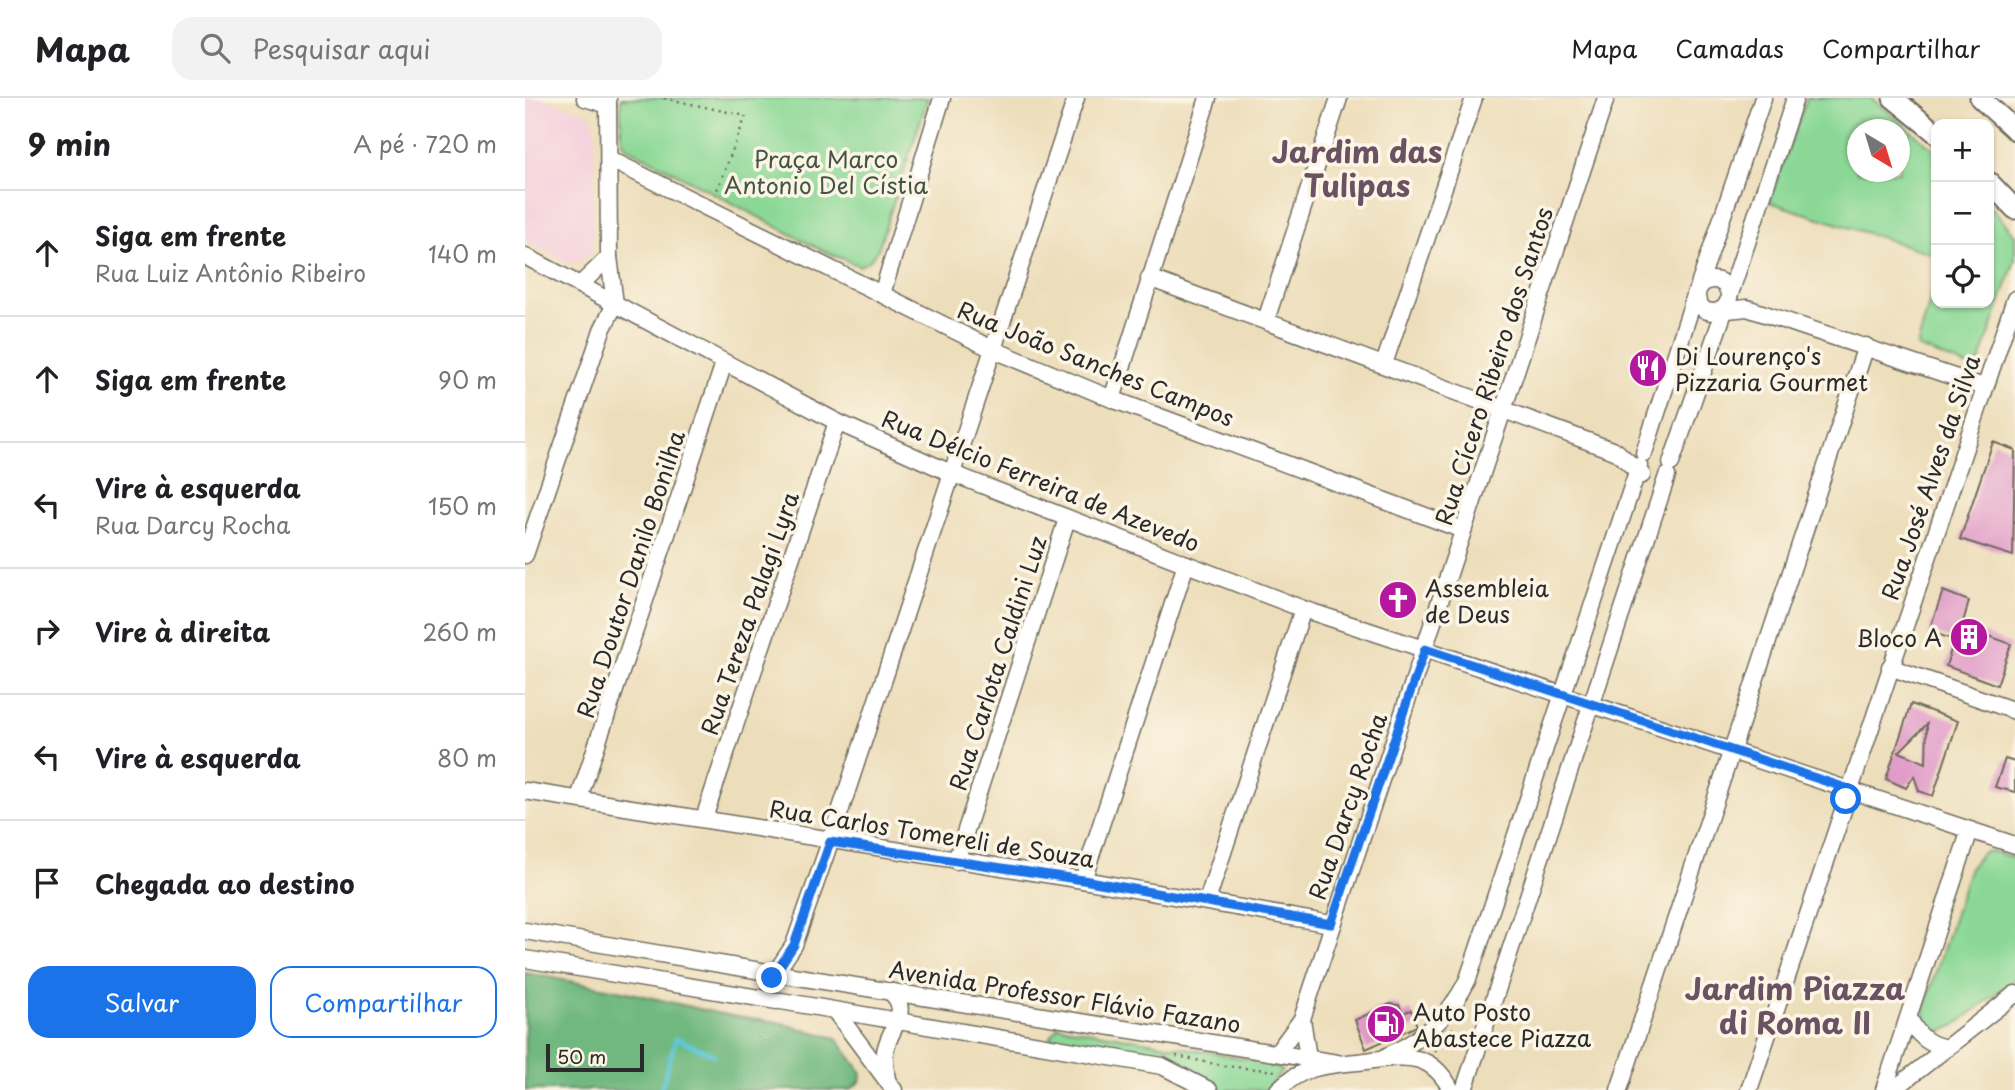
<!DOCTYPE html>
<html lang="pt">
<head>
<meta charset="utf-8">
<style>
  body { margin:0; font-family:"Playpen Sans",sans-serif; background:#f2f2f2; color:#202124 }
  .controls { position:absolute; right:21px; top:21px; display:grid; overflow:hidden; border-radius:14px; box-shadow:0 2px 5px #0004 }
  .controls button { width:63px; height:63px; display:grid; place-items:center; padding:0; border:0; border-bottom:2px solid #e0e0e0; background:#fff; color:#202124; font:35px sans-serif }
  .compass { position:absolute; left:1322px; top:21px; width:63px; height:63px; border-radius:50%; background:#fff; box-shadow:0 2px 5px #0004; rotate:142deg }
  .scale { position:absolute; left:21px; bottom:18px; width:98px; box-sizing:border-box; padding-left:7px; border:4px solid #2b2b2b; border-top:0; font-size:19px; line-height:24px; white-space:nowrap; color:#2b2b2b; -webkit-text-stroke:5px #fcf5e5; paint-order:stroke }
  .stop { position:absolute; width:21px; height:21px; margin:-16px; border:5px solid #1a73e8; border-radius:50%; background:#fff }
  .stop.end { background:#1a73e8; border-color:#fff; box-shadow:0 2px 7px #0008 }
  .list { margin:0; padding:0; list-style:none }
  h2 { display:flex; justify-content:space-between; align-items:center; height:91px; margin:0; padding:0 28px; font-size:30px }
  h2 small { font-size:23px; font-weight:400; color:#757577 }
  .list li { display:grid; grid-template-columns:46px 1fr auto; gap:21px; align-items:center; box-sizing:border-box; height:126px; padding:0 28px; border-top:2px solid #e0e0e0 }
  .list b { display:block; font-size:26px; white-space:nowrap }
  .list p { margin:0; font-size:23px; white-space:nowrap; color:#757577 }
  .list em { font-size:23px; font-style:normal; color:#757577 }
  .actions { display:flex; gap:14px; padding:21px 28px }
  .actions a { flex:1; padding:16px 0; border:2px solid #1a73e8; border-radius:21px; text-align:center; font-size:24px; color:#1a73e8 }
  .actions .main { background:#1a73e8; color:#fff }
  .icon { flex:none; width:38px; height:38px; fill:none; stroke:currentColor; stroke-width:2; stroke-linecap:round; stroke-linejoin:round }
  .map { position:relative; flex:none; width:1490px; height:992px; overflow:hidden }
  header { display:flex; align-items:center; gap:42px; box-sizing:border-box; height:98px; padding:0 35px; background:#fff; border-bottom:2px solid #e0e0e0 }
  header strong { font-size:33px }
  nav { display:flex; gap:38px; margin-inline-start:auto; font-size:24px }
  .search { width:490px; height:63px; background:#f2f2f2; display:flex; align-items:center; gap:18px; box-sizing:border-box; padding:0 24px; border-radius:21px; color:#757577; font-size:26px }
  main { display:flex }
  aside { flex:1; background:#fff }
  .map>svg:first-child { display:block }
  .built { fill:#f4cfdc }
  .green { fill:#8bd896; stroke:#5b8260; stroke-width:2; fill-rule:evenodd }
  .forest { fill:#70b87f; stroke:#4e7255; stroke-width:2 }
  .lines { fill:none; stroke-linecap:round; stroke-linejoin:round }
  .stream { stroke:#5fc9d9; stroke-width:4.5 }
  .building { fill:#e09ac7; fill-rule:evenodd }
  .minor-casing { stroke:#6f6a5d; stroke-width:19 }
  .major-casing { stroke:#6f6a5d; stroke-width:23 }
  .path { stroke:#6f6a5d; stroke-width:2.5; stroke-dasharray:2 5; stroke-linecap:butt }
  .minor { stroke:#fff; stroke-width:16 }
  .major { stroke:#fff; stroke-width:19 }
  .route { stroke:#1a73e8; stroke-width:9 }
  .labels { text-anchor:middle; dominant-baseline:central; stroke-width:7; stroke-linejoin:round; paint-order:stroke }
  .park-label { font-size:23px; fill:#435646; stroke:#fcf5e5 }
  .poi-label { font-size:23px; fill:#2b2b2b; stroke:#fcf5e5; text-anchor:start }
  .street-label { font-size:23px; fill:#2b2b2b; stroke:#fcf5e5 }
  .district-label { font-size:30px; font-weight:bold; fill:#6a5262; stroke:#fcf5e5 }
</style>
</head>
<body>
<header>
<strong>Mapa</strong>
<div class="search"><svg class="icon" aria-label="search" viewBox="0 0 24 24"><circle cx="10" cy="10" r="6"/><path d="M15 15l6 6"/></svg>Pesquisar aqui</div>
<nav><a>Mapa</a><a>Camadas</a><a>Compartilhar</a></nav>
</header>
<main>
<aside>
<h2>9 min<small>A pé · 720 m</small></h2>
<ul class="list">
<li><svg class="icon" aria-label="ahead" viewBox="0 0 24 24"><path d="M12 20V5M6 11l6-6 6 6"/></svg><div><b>Siga em frente</b><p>Rua Luiz Antônio Ribeiro</p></div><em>140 m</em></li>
<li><svg class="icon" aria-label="ahead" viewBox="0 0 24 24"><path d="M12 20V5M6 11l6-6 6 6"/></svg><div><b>Siga em frente</b></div><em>90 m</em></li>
<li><svg class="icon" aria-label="left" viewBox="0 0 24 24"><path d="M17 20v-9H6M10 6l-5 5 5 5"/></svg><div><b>Vire à esquerda</b><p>Rua Darcy Rocha</p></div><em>150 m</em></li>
<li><svg class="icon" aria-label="right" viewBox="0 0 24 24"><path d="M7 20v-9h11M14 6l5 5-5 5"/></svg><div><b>Vire à direita</b></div><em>260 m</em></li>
<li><svg class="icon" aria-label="left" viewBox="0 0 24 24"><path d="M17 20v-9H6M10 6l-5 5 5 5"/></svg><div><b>Vire à esquerda</b></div><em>80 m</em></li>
<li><svg class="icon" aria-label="arrive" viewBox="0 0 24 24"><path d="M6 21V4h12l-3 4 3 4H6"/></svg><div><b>Chegada ao destino</b></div></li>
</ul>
<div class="actions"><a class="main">Salvar</a><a>Compartilhar</a></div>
</aside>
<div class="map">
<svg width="1490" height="992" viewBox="0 0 1490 992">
  <rect width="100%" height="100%" fill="#fcf5e5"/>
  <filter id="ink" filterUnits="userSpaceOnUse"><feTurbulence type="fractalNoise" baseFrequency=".0143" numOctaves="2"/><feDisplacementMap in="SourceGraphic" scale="14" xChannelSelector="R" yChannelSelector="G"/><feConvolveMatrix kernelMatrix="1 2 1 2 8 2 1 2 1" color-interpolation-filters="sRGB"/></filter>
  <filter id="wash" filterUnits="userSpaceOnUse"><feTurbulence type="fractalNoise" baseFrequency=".00686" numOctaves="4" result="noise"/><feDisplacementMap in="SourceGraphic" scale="28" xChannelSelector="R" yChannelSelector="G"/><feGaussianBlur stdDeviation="1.57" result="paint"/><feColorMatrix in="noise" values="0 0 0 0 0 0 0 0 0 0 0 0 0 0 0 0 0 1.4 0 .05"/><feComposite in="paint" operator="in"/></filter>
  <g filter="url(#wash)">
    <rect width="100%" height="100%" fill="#eddebb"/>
    <path class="built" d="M0,0H15L63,15L70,28L67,153L56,163L42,165L0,142Z"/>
    <g class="green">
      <path d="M96,0H403L353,151L345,162L335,168L296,152L101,49L96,40Z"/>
      <path d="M1282,0H1346L1411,53V157L1244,104ZM1332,32H1374V74H1332Z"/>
      <path d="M1464,106L1490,137V162L1455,263L1449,268H1441L1392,249L1411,180V205H1464Z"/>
      <path d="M1465,753L1490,760V881L1429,928L1413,935C1401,927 1399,922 1400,908L1444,772L1457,755Z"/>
      <path d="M533,928L740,964L757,973L741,992H697L641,959L525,940Z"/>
    </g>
    <path class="forest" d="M0,875L98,893L200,917L251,924L311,940L337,975L335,984L325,992H0Z"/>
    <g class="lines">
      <path class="stream" d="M136,992L151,940L189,957"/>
    </g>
    <g id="blocks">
      <g class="building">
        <path d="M1468,344L1490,352L1488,458L1435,441Z"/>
        <path d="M870,486L885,493L876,516L861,512Z"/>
        <path d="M1418,493L1444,503L1437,528L1486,546L1472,587L1421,568L1429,542L1404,533Z"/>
        <path d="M1386,606L1433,623L1408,698L1394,693L1389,678L1381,690L1361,681ZM1402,626L1401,665L1374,654Z"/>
        <path d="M1480,661L1490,664V694L1470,689Z"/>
        <path d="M865,906L874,907L878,915L886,912L892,928L841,951L830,922Z"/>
      </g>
    </g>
  </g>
  <g filter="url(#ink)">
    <use href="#blocks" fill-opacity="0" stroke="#6f6a5d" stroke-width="2"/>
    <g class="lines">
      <g class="minor-casing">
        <g id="minor">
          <path d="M60,0L83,7"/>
          <path d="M84,61L467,251L587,301L938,432"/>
          <path d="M0,158L312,324L426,375L778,511L1490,747"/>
          <path d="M624,180L1092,354L1117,377"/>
          <circle cx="1188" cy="198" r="16"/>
          <path d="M55,187L84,159"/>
          <path d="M1173,190L1238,0"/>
          <path d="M357,196L417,0"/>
          <path d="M1204,199L1270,0"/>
          <path d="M1193,213L1222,210L1459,289"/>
          <path d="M741,222L814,0"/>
          <path d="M859,266L949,0"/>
          <path d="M587,301L683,0"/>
          <path d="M1119,355L1171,194"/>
          <path d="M1146,365L1201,208"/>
          <path d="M0,457L77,232L90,206L84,159L83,0"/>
          <path d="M1365,569L1490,613"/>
          <path d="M0,693L558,782L806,826"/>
          <path d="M54,700L199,265"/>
          <path d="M179,720L312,324"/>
          <path d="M431,763L542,421"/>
          <path d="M558,782L661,466"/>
          <path d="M682,803L778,511"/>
          <path d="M0,833L254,876"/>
          <path d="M0,861L252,903"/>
          <path d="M261,877L812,965"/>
          <path d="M247,880L269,847L305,744L551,0"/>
          <path d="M256,903L637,968L684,992"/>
          <path d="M310,913L369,992"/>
          <path d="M1384,920C1392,937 1403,947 1422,950"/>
          <path d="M777,921L783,960"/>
          <path d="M752,955L777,921L1081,0"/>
          <path d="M862,958C899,941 926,917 943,881L1114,368"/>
          <path d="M362,982C361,973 359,963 360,954C363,931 389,912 364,893"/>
          <path d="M753,992C776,968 801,967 832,964C872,960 904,948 926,992"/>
          <path d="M939,992L1142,378"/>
          <path d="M1094,992L1341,248"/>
          <path d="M1224,992L1490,201"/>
          <path d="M1359,992L1445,732"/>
          <path d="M1368,992L1490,896"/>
        </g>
      </g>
      <g class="major-casing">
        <g id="major">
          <path d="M1368,0L1411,35"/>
          <path d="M1455,0L1490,32"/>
          <path d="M1464,84L1490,111"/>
        </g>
      </g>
      <g class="path">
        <path d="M139,0L221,18L190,97"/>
        <path d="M909,953L930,928"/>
        <path d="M651,958L700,968L751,973"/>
      </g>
      <use href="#minor" class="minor"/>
      <use href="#major" class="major"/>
    </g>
  </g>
  <g class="lines" filter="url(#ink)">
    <path class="route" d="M247,880L269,847L305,744L558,782L806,826L900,551L1324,691L1321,701"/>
  </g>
  <defs>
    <g id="restaurant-disc" transform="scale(2.0125)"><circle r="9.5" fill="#b5179e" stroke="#fcf5e5"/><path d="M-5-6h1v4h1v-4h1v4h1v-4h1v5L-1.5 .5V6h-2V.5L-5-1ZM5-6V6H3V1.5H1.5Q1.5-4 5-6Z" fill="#fff"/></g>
    <g id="church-disc" transform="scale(2.0125)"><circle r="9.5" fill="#b5179e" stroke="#fcf5e5"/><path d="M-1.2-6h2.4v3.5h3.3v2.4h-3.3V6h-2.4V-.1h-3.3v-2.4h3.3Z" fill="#fff"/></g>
    <g id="building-disc" transform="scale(2.0125)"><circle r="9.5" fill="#b5179e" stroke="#fcf5e5"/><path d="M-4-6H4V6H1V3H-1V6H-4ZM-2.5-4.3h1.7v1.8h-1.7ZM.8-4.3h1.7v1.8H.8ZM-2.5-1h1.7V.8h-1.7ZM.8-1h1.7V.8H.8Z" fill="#fff"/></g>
    <g id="fuel-disc" transform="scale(2.0125)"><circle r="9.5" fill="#b5179e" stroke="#fcf5e5"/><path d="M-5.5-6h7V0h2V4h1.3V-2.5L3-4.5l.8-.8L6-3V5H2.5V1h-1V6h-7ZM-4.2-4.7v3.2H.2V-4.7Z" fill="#fff"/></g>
  </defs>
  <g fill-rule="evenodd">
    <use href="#restaurant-disc" x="1123" y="270"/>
    <use href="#church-disc" x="873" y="502"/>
    <use href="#building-disc" x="1444" y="539"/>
    <use href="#fuel-disc" x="861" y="926"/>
  </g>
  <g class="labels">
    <g class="park-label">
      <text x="301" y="60">Praça Marco<tspan x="301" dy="26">Antonio Del Cístia</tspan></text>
    </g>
    <g class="poi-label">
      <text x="1150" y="257">Di Lourenço's<tspan x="1150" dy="26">Pizzaria Gourmet</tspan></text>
      <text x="900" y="489">Assembleia<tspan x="900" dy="26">de Deus</tspan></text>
      <text x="1417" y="539" text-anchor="end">Bloco A</text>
      <text x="888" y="913">Auto Posto<tspan x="888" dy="26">Abastece Piazza</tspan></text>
    </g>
    <g class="street-label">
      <text transform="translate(571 265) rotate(22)">Rua João Sanches Campos</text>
      <text transform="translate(968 268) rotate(-72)">Rua Cícero Ribeiro dos Santos</text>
      <text transform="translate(1405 379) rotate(-71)">Rua José Alves da Silva</text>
      <text transform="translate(516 382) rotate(22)">Rua Délcio Ferreira de Azevedo</text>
      <text transform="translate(105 476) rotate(-72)">Rua Doutor Danilo Bonilha</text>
      <text transform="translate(224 515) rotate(-71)">Rua Tereza Palagi Lyra</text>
      <text transform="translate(472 565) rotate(-72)">Rua Carlota Caldini Luz</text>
      <text transform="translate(822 708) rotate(-71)">Rua Darcy Rocha</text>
      <text transform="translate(407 735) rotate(9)">Rua Carlos Tomereli de Souza</text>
      <text transform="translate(540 898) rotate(9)">Avenida Professor Flávio Fazano</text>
    </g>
    <g class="district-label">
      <text x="832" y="52">Jardim das<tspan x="832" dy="34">Tulipas</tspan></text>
      <text x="1270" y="889">Jardim Piazza<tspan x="1270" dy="34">di Roma II</tspan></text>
    </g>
  </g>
</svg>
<div class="controls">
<button>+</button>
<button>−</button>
<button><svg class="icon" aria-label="locate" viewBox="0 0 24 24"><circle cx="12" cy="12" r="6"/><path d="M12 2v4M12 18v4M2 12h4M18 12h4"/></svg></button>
</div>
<svg class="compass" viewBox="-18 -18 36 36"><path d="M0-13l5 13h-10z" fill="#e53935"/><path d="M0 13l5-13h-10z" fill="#757577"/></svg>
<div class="scale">50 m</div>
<div class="stop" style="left:1321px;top:701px"></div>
<div class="stop end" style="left:247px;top:880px"></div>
</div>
</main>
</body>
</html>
